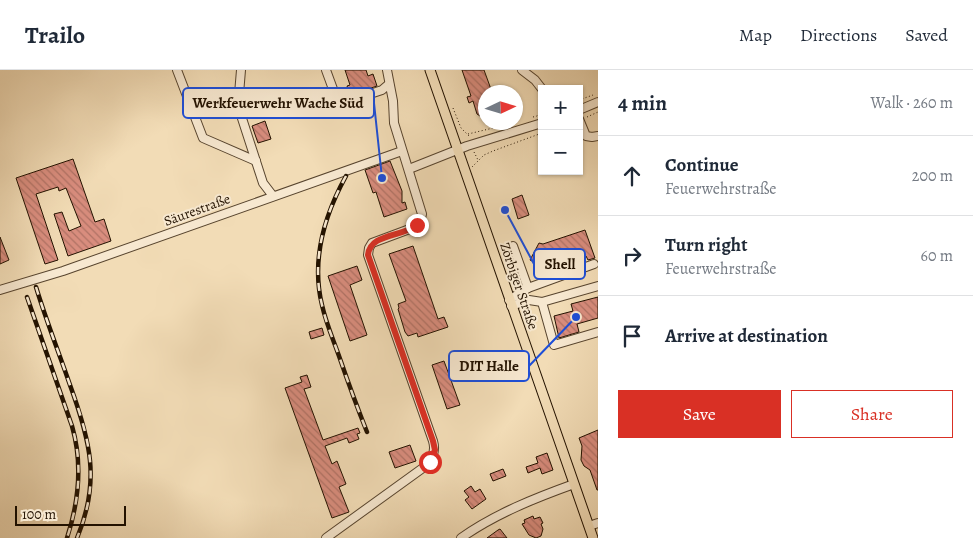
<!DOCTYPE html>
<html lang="en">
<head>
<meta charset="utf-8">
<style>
  body { margin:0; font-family:Alegreya,serif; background:#f2f2f3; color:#1f2937 }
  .controls { position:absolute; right:15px; top:15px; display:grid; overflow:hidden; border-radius:0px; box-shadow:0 1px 4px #0004 }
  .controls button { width:45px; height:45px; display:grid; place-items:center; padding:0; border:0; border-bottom:1px solid #e0e1e3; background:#fff; color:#1f2937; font:25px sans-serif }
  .compass { position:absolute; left:478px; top:15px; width:45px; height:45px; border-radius:50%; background:#fff; box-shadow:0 1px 4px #0004; rotate:86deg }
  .scale { position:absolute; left:15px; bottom:12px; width:111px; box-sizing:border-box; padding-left:5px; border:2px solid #231200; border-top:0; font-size:14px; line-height:18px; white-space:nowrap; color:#231200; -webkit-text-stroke:4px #f7e8d0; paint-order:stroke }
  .stop { position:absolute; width:15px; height:15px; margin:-11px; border:4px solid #d93025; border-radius:50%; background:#fff }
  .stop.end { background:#d93025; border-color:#fff; box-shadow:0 1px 5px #0008 }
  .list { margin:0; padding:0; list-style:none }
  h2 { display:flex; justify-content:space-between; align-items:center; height:65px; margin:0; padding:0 20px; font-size:21px }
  h2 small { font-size:16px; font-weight:400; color:#747a83 }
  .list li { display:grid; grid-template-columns:32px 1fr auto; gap:15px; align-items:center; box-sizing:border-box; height:80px; padding:0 20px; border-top:1px solid #e0e1e3 }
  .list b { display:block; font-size:19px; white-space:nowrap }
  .list p { margin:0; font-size:16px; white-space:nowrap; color:#747a83 }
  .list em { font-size:16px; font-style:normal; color:#747a83 }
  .actions { display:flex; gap:10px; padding:15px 20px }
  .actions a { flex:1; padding:11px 0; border:1px solid #d93025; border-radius:0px; text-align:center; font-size:18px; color:#d93025 }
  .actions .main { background:#d93025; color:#fff }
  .icon { flex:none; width:28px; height:28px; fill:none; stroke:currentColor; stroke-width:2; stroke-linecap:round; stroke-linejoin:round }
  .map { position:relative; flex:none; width:598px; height:468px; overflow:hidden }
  header { display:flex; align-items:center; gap:30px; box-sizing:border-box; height:70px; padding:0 25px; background:#fff; border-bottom:1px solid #e0e1e3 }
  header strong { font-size:24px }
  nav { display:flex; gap:28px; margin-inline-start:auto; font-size:18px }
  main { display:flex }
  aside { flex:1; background:#fff }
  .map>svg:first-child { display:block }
  .building { fill:url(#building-back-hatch); stroke:#231200 }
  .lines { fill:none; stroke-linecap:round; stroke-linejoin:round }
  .minor-casing { stroke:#57442e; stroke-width:10 }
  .major-casing { stroke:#231200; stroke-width:11 }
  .path { stroke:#231200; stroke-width:1; stroke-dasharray:1 2.5; stroke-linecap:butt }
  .minor { stroke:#f7e8d0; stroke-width:8 }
  .major { stroke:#f2dcb6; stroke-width:9 }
  .rail-casing { stroke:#231200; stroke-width:4.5 }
  .rail { stroke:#f7e8d0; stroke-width:2.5; stroke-dasharray:8; stroke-linecap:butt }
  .route { stroke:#d93025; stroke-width:6 }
  .labels { text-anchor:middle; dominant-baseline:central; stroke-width:4; stroke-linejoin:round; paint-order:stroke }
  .street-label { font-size:14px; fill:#231200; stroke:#f7e8d0 }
  .leader { fill:none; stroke:#1d4ed8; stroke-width:2 }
  .callout-dot { fill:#1d4ed8; stroke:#f7e8d0; stroke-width:2 }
  .callout { fill:#f7e8d0; stroke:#1d4ed8; stroke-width:2 }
  .callout-label { font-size:15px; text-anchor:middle; font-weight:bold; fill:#231200 }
</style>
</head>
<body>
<header>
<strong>Trailo</strong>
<nav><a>Map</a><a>Directions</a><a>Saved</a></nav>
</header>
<main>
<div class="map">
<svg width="598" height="468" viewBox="0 0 598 468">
  <defs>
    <pattern id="building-back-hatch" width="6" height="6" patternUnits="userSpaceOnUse" patternTransform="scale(1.25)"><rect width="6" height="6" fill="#d98d7e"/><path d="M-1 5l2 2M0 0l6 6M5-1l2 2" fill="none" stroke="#b07265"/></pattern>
  </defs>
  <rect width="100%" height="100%" fill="#f2dcb6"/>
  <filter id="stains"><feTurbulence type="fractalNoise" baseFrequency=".004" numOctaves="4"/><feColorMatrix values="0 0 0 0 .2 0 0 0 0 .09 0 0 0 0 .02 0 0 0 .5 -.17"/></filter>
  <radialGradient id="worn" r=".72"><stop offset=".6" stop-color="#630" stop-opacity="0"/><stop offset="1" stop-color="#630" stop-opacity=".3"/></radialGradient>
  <g class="building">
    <path d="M345,0H366L368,6L373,4L377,16L350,25L347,16L350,15Z"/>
    <path d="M462,0H484L492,22H486V44L480,46L477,44L473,31L469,33L467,27L471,26Z"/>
    <path d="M265,51L271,69L258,73L252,56Z"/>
    <path d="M73,89L95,152L104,149L111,171L68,186L54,144L62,142L69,161L81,156L66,118L59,121L58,117L36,124L58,190L45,194L16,108Z"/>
    <path d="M390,91L402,121V133L405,132L407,139L384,147L376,122L373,123L365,100Z"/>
    <path d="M522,125L529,145L518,149L512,129Z"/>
    <path d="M585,160L595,188L588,190L586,186L565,193L567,198L556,202L553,195L537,201L534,192L530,190L539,173L543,174Z"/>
    <path d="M0,167L9,190L0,194Z"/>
    <path d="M413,176L438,249L444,247L448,257L418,267L417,263L408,266L405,262L398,239L399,238L398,234L406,231L389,184Z"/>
    <path d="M357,196L362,210L350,215L367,265L350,271L328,206Z"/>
    <path d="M598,227V248L577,254L579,262L559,268L554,246L573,241L571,234Z"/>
    <path d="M322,258L324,265L311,269L309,262Z"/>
    <path d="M444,291L460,335L447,339L432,295Z"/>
    <path d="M307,305L311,317L304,319L323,370L358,358L360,363L357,364L359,369L349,373L347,368L325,376L332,394L337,391L346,414L339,417L349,442L332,448L285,318L302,312L300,307Z"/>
    <path d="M598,360V420H597L590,400L584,396L581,390L582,376L579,368Z"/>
    <path d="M410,375L416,391L395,398L389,382Z"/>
    <path d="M547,383L553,400L542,404L540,398L528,403L526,397L538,393L536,387Z"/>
    <path d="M503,399L506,406L493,411L490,404Z"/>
    <path d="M471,416L475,422L480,419L486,429L472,439L465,430L469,427L464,421Z"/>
    <path d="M533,446L534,449L540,447L543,453L541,454L543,459L541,466L536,468L529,465L522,454L525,453L524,450Z"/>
    <path d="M500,459L507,468H487L498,460Z"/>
  </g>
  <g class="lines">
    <g class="minor-casing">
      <g id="minor">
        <path d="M177,0L203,68L256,91"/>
        <path d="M241,0L238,36L263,113L273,126"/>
        <path d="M326,0L337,30L346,32L382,20L389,14"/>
        <path d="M522,0L535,10L542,19"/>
        <path d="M579,40L598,32"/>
        <path d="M579,49L586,66L592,67L598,66"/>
        <path d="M409,99L467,76L542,53"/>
        <path d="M513,176L528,218"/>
        <path d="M0,220L63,201L402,81"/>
        <path d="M509,230L528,218L594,194"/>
        <path d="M542,232L554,275L598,262"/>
        <path d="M511,236L529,230L542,232L598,216"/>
        <path d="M589,456L598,453"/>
        <path d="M326,468L427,395C433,388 436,381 433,371L368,185L369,178L372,173L415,157L420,152L422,144L394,53L393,31L387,0"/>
        <path d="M461,468C495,444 535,428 574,414"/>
      </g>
    </g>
    <g class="major-casing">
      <path id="major" d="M430,0L593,468"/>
    </g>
    <g class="path">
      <path d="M579,30L593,25"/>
      <path d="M453,38L461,58L469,66"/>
      <path d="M533,47L537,46L542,40"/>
      <path d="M587,47L598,42"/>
      <path d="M468,64L510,54"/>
      <path d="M474,82L478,90"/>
      <path d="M472,97L484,85L493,81L542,63"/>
    </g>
    <use href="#minor" class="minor"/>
    <use href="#major" class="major"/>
    <g class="rail-casing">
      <g id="rail">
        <path d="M346,106C324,146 311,190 322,235C326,253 333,269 339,286C348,312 357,337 367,362"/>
        <path d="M36,217C46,250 59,283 70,315C90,370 101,411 77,468"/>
        <path d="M27,227L72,356C83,394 79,431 67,468"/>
      </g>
    </g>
    <use href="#rail" class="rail"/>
  </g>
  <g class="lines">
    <path class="route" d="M417,155C403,167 370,163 368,185L433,371L435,380L430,392"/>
  </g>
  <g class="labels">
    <g class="street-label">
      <text transform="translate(197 140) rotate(-20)">Säurestraße</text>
      <text transform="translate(519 216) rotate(71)">Zörbiger Straße</text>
    </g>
  </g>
  <path class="leader" d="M382 108L374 33M505 140L534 194M576 247L529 296"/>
  <g class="callout-dot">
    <circle cx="382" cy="108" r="5"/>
    <circle cx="505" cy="140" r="5"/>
    <circle cx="576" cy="247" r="5"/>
  </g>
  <g class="callout">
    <rect x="183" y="18" width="191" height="30" rx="5"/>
    <rect x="534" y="179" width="51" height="30" rx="5"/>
    <rect x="449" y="281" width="80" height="30" rx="5"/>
  </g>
  <g class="callout-label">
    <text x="278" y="38">Werkfeuerwehr Wache Süd</text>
    <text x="560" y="199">Shell</text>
    <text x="489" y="301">DIT Halle</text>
  </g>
  <rect width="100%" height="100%" filter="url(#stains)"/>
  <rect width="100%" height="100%" fill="url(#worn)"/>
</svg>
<div class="controls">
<button>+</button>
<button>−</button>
</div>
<svg class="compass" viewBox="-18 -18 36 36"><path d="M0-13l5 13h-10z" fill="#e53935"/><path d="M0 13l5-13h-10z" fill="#747a83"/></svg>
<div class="scale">100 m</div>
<div class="stop" style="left:430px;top:392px"></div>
<div class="stop end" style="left:417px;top:155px"></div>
</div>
<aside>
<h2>4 min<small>Walk · 260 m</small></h2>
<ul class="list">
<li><svg class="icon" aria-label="ahead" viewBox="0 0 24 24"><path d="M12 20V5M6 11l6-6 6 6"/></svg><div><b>Continue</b><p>Feuerwehrstraße</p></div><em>200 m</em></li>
<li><svg class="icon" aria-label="right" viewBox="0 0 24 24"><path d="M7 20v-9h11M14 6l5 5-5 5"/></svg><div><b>Turn right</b><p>Feuerwehrstraße</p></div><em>60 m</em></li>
<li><svg class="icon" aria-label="arrive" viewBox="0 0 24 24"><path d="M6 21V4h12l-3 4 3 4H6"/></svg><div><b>Arrive at destination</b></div></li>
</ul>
<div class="actions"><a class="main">Save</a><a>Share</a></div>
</aside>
</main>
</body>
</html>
